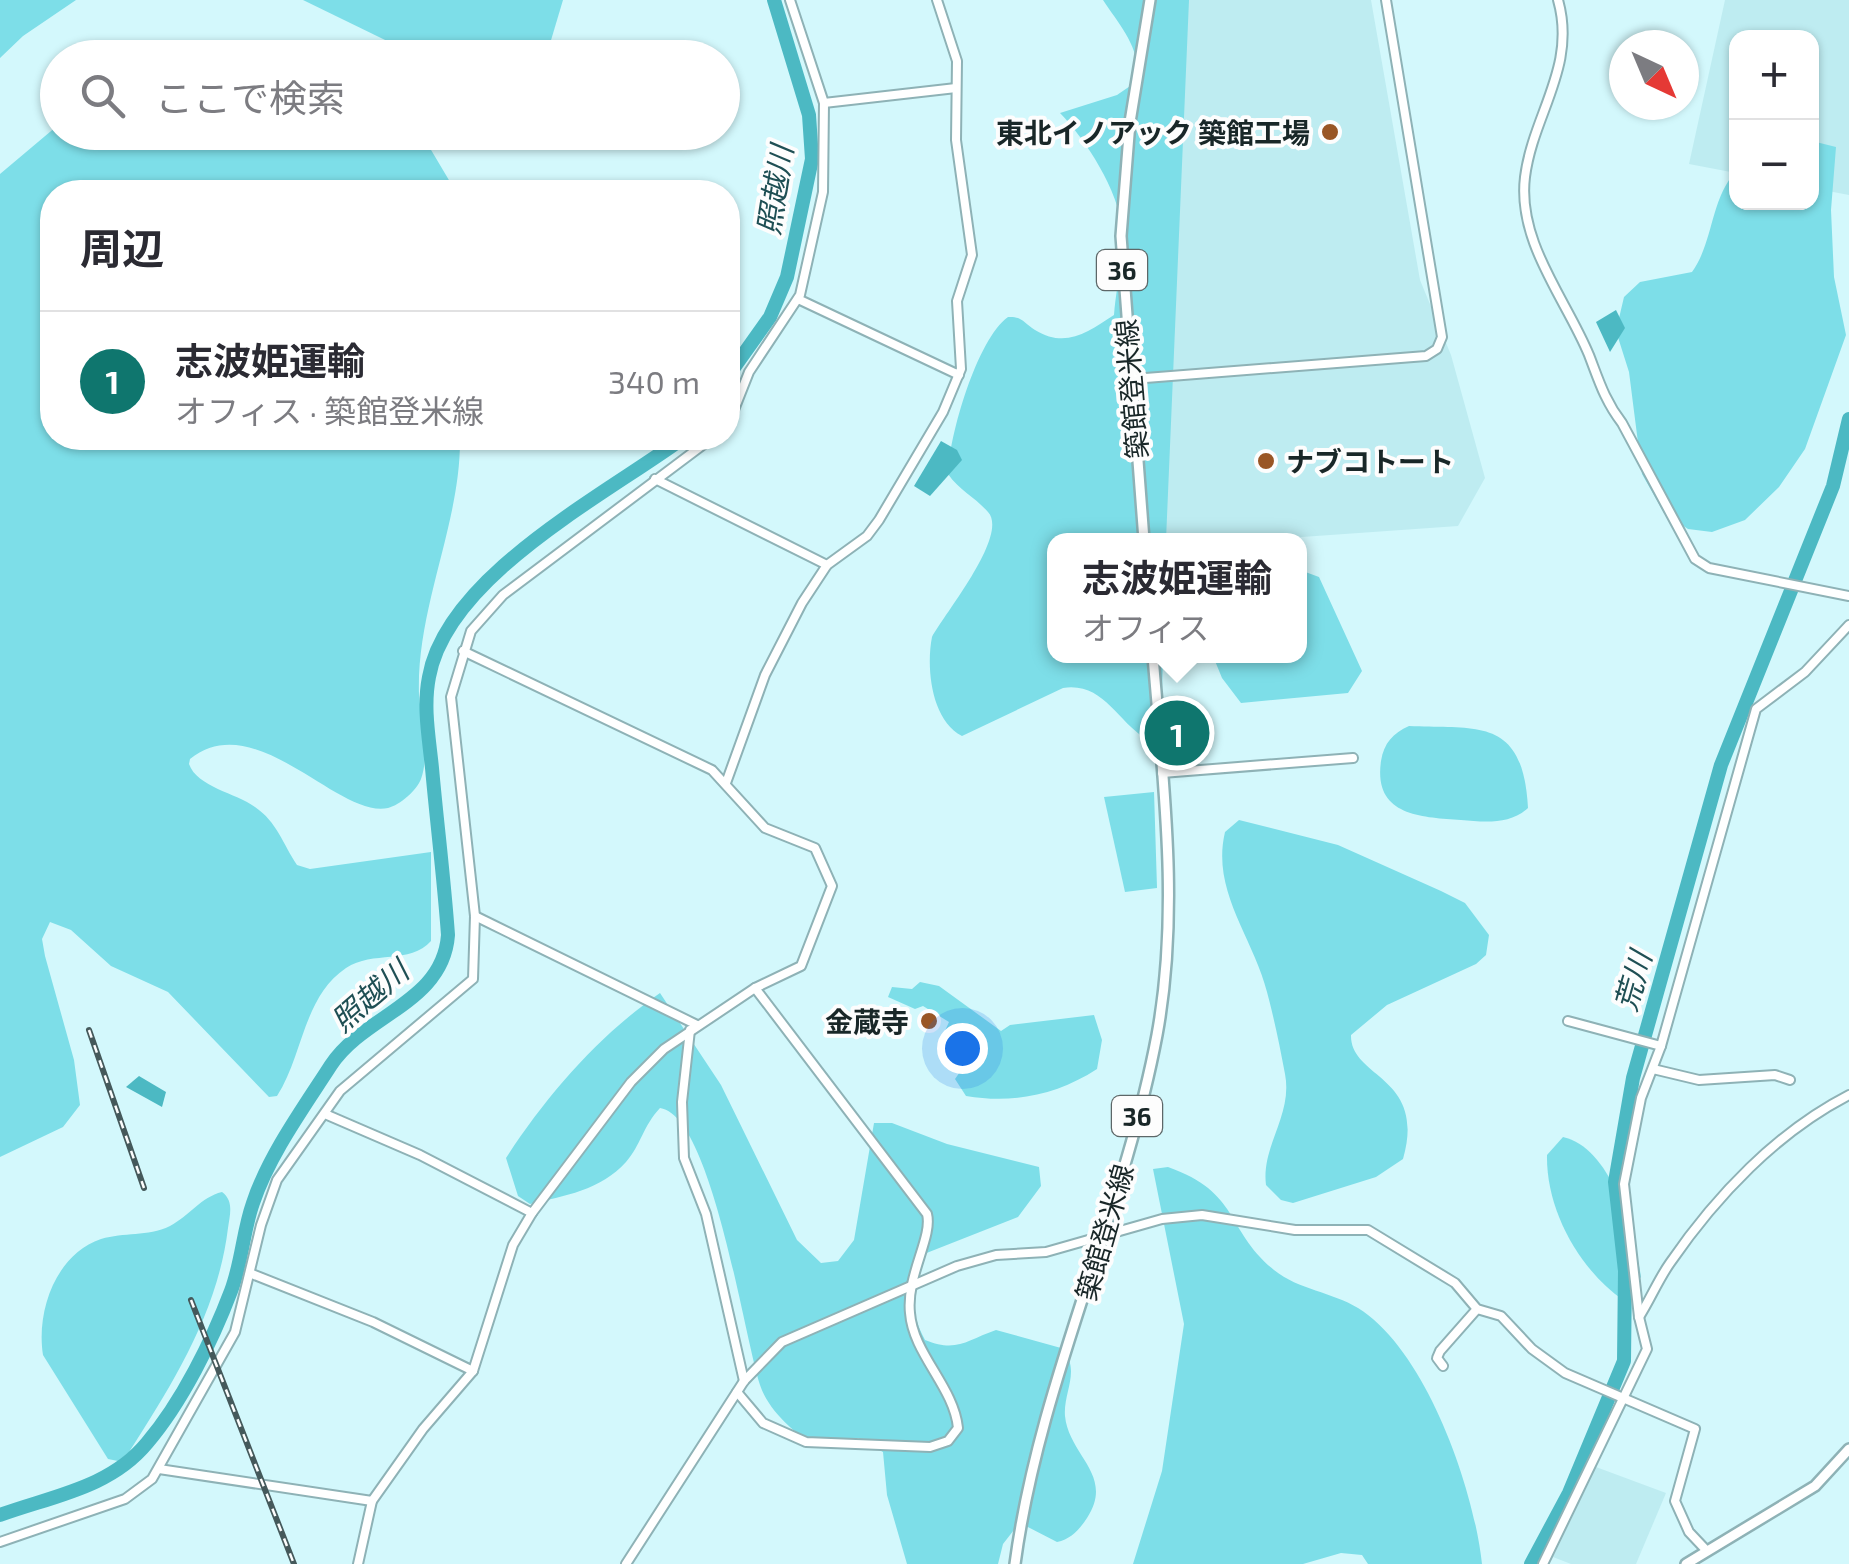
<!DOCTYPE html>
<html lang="ja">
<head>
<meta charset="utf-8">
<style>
  body { margin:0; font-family:"Exo 2","Noto Sans JP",sans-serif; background:#f2f2f3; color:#2b2b33 }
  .controls { position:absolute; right:30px; top:30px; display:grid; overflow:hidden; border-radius:20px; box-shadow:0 2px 8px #0004 }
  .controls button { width:90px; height:90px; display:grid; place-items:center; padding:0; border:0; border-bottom:2px solid #e1e1e2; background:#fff; color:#2b2b33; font:50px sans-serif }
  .compass { position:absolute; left:1609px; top:30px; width:90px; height:90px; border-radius:50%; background:#fff; box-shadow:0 2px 8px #0004; rotate:136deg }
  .you { position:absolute; left:962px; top:1048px; width:35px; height:35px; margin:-25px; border:8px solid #fff; border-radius:50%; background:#1a73e8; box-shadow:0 0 0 15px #1a73e833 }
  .badge { display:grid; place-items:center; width:65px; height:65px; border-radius:50%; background:#0f766e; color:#fff; font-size:32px; font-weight:700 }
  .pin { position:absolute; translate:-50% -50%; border:5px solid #fff; box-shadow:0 2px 10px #0006 }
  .popup { position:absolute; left:1047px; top:533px; width:260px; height:130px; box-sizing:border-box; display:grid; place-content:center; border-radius:20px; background:#fff; filter:drop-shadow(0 2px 8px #0005); font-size:32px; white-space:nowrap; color:#7c7c81 }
  .popup b { font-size:38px; color:#2b2b33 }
  .popup::after { content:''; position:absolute; left:50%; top:100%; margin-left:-20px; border:20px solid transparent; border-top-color:#fff }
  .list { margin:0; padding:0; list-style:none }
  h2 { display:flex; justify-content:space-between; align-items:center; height:130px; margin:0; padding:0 40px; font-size:42px }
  h2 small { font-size:32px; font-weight:400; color:#7c7c81 }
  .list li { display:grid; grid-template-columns:65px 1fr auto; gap:30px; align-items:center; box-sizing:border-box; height:140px; padding:0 40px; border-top:2px solid #e1e1e2 }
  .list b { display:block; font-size:38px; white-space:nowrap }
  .list p { margin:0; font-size:32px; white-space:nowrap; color:#7c7c81 }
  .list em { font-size:32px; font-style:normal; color:#7c7c81 }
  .icon { flex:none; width:55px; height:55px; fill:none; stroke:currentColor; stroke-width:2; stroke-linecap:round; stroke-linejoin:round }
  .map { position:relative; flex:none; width:1849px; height:1564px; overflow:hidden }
  .search { position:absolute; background:#fff; box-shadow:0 2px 8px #0004; left:40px; top:40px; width:700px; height:110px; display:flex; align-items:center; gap:25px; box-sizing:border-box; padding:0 35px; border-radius:55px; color:#7c7c81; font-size:38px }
  .panel { position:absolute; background:#fff; box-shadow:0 2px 8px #0004; left:40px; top:180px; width:700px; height:270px; border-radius:40px }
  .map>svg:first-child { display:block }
  .built { fill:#beecf1 }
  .green { fill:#7ddee8 }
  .water { fill:#4cb9c3 }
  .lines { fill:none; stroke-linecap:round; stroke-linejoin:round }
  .river { stroke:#4cb9c3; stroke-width:14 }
  .minor-casing { stroke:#8eb2b6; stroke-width:12 }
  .major-casing { stroke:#8eb2b6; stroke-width:14 }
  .minor { stroke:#fff; stroke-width:8 }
  .major { stroke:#fff; stroke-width:9 }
  .rail-casing { stroke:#45595b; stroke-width:6 }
  .rail { stroke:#fdfdfd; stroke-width:2.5; stroke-dasharray:8; stroke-linecap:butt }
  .poi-dot { fill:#995625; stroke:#fdfdfd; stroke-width:4 }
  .labels { text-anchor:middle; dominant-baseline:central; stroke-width:8; stroke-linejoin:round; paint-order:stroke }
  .shield { fill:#fdfdfd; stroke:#5d6768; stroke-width:2.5 }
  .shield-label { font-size:25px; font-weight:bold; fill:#192728 }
  .poi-label { font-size:28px; font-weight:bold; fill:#192728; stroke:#fdfdfd; text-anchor:end }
  .street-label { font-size:28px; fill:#192728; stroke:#fdfdfd }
  .water-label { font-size:30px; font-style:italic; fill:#1f4f54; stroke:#fdfdfd }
</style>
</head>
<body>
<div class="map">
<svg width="1849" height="1564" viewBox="0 0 1849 1564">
  <rect width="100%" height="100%" fill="#d3f8fc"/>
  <g class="built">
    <path d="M1164,0H1371L1420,280L1451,355L1485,478L1458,526L1258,540H1154Z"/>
    <path d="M1725,0H1849V195L1812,188V38H1736V173L1689,164Z"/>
    <path d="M1596,1467L1666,1493L1636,1564H1571L1553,1557Z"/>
  </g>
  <g class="green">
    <path d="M0,0H76L23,36L0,58Z"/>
    <path d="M303,0H563L546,57H420Z"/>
    <path d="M1103,0H1189L1166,540H1054V656H1163L1161,726L1156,736L1146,739C1116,720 1103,682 1063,688L962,736C931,720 926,667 932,637C946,612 1009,535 988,512C976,498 959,490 948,474C949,436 977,339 1008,317C1022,316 1024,323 1035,330C1066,349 1088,332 1114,315C1116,288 1124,256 1122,229C1119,191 1086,140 1060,113L1117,95L1136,82C1143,50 1120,26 1103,0Z"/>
    <path d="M291,42L339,57H195L236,45Z"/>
    <path d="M57,126L58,132L421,133L456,192H52V438H460C461,524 416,607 419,695C421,720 430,754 421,779C417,790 400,805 388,808C338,819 256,706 190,759L189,764C197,787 236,793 255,807C277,822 283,844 297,865L310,869L431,852V941C410,965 373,950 346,968C303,997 303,1056 277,1096L269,1097L168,992L111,966L71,930L50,922L42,939L45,956L74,1060L80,1105L63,1127L0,1157V174Z"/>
    <path d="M1812,141L1836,147L1831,210L1834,277L1846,335L1805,449L1779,487L1745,520L1712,532L1688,529L1664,513L1642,474L1629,372L1616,331L1624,297L1640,282L1692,272C1714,241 1710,200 1736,171V202H1812Z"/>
    <path d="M1300,570L1319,577L1362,671L1348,693L1241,703L1222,678L1213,656H1300Z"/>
    <path d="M1409,726C1479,729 1523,717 1528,808C1510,825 1484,822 1461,820C1421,817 1373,816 1381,761C1384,743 1393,733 1409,726Z"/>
    <path d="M1154,792L1157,888L1125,892L1104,797Z"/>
    <path d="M1239,820L1338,845L1441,891L1465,903L1489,935L1486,955L1476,964L1387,1005L1351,1035C1350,1079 1427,1075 1403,1159L1376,1177L1293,1203L1281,1200L1266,1185C1261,1146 1293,1115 1285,1074C1280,1047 1274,1018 1267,992C1253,937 1211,891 1225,832Z"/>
    <path d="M920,982L939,986L1001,1031L1010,1025L1094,1015L1102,1040L1097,1069C1057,1095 1013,1104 966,1096L955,1079L978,1046L973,1042L948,1053L938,1046L949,1022L923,1006L915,1009L888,997L892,987L912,989Z"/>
    <path d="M660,993L721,1085L797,1240L821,1263L838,1261L854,1240L874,1123H892L947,1144L1039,1167L1041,1186L1018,1217L924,1254C910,1283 909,1311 925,1340C957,1353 967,1340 996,1330L1061,1348C1082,1369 1063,1392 1065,1416C1069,1456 1115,1475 1087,1518C1079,1530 1071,1539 1057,1542L1024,1525L1017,1526L1003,1544L998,1564H907L887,1495L883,1452L858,1438L836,1447H816C794,1433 768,1410 760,1385C744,1337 712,1115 660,1108C643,1126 641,1145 626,1162C601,1190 564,1196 530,1204L518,1196L506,1158C547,1095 598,1036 660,993Z"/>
    <path d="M1563,1137C1612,1148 1634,1233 1641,1277L1623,1300C1579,1269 1546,1210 1547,1155Z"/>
    <path d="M1168,1167C1241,1193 1225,1230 1274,1270C1299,1290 1332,1292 1358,1308C1426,1350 1474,1488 1482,1564H1368L1362,1555L1341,1553L1303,1564H1133L1162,1471L1184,1324L1153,1169Z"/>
    <path d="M222,1192C234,1201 230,1214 228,1228C218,1311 174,1382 129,1452L118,1461L108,1459L43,1355C36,1311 56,1254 101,1239C124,1232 147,1237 170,1226C189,1216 201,1197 222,1192Z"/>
  </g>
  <g class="water">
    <path d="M1616,310L1625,328L1610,352L1596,322Z"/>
    <path d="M941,441L957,450L962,460L930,496L914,486Z"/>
    <path d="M139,1076L166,1092L162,1107L126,1087Z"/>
  </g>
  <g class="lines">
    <g class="river">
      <path d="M728,376L770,317L787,277L812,159L809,115L774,0"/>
      <path d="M0,1515C52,1496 110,1488 147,1443C182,1402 212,1341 231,1291C242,1262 243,1231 253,1203C269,1155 304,1107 331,1065C365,1014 443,1003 448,935C444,879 437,824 432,768C429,738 423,707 429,677C447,576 605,495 683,438"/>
      <path d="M1531,1564L1569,1493L1624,1361L1625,1271L1615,1182L1633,1078L1721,765L1833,486L1849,419"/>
    </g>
    <g class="minor-casing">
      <g id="minor">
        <path d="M1558,0C1577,67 1533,114 1525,177C1517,242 1566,299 1589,355C1599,381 1605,401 1622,423L1695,559L1709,568L1849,596"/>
        <path d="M824,103L956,88"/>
        <path d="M798,299L959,375"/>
        <path d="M1133,379L1426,356L1437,349L1442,337L1386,0"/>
        <path d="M728,425L749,372L800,295L823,192L824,103L790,0"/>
        <path d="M655,479L827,565"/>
        <path d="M1162,773L1353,758"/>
        <path d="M726,783L765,675L802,603L827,565L867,536L879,520L943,412L961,369L957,301L972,255L956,140L957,61L937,0"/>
        <path d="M475,916L697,1025"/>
        <path d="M690,1030L682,1102L684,1158L706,1214L744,1381"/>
        <path d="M1661,1046L1756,709L1805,672L1849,625"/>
        <path d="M1653,1069L1699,1080L1775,1075L1790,1080"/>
        <path d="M325,1114L420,1155L532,1213"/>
        <path d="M252,1274L373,1322L473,1371"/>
        <path d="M1639,1317C1650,1300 1658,1280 1670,1263C1716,1196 1777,1132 1849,1095"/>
        <path d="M1443,1366L1437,1358L1440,1351L1477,1309"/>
        <path d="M737,1392L763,1423L806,1442L930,1447L948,1441L958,1428C954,1387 913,1354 910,1313C906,1276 933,1237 927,1214L755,988"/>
        <path d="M159,1469L372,1501"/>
        <path d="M0,1542L125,1499L152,1479L235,1332L261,1225L277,1180L340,1091L473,979L475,916L451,697L471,631L503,595L712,438"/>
        <path d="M358,1564L372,1501L423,1429L473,1371L513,1245L532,1213L631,1082L664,1049L755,988L801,966L832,886L815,848L765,828L712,770L463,651"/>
        <path d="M626,1564L744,1381L782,1342L957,1266L996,1255L1046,1252L1162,1219L1202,1215L1295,1230H1368L1455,1283L1477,1309L1501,1316L1532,1349L1565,1373L1695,1429L1675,1501L1689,1532L1707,1551"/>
        <path d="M1543,1564L1647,1349L1639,1317L1624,1184L1641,1098L1661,1046L1568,1021"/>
      </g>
    </g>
    <g class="major-casing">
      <g id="major">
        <path d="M1144,540L1121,236L1130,122L1150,0"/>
        <path d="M1015,1564C1039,1383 1123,1215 1157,1035C1180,910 1163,781 1153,656"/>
        <path d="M1686,1564L1815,1486L1849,1449"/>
      </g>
    </g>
    <use href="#minor" class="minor"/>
    <use href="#major" class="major"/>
    <g class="rail-casing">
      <g id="rail">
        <path d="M89,1030L144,1188"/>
        <path d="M191,1300L294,1564"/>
      </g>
    </g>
    <use href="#rail" class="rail"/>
  </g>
  <g class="poi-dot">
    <circle cx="1330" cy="132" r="10"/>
    <circle cx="1266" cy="461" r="10"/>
    <circle cx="929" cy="1021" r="10"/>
  </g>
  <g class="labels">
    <g class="shield">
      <rect x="1097" y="250" width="50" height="40" rx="8"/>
      <rect x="1112" y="1096" width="50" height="40" rx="8"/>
    </g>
    <g class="shield-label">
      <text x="1122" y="270">36</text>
      <text x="1137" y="1116">36</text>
    </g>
    <g class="poi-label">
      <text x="1310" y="132">東北イノアック 築館工場</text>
      <text x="1286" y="461" text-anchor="start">ナブコトート</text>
      <text x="909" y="1021">金蔵寺</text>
    </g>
    <g class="street-label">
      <text transform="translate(1131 389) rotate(-95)">築館登米線</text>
      <text transform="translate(1104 1232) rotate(-74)">築館登米線</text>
    </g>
    <g class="water-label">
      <text transform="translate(774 190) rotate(-81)">照越川</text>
      <text transform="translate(1632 981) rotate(-74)">荒川</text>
      <text transform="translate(369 995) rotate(-41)">照越川</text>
    </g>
  </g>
</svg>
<div class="controls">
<button>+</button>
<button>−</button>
</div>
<svg class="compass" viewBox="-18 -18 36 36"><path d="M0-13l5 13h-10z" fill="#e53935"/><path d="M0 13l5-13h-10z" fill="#7c7c81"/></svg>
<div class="you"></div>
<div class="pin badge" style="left:1177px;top:733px">1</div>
<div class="popup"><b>志波姫運輸</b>オフィス</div>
<div class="search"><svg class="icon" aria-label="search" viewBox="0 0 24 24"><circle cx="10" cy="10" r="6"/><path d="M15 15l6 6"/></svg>ここで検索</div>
<section class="panel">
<h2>周辺<small></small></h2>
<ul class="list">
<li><span class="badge">1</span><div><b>志波姫運輸</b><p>オフィス · 築館登米線</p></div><em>340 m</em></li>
</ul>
</section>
</div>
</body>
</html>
